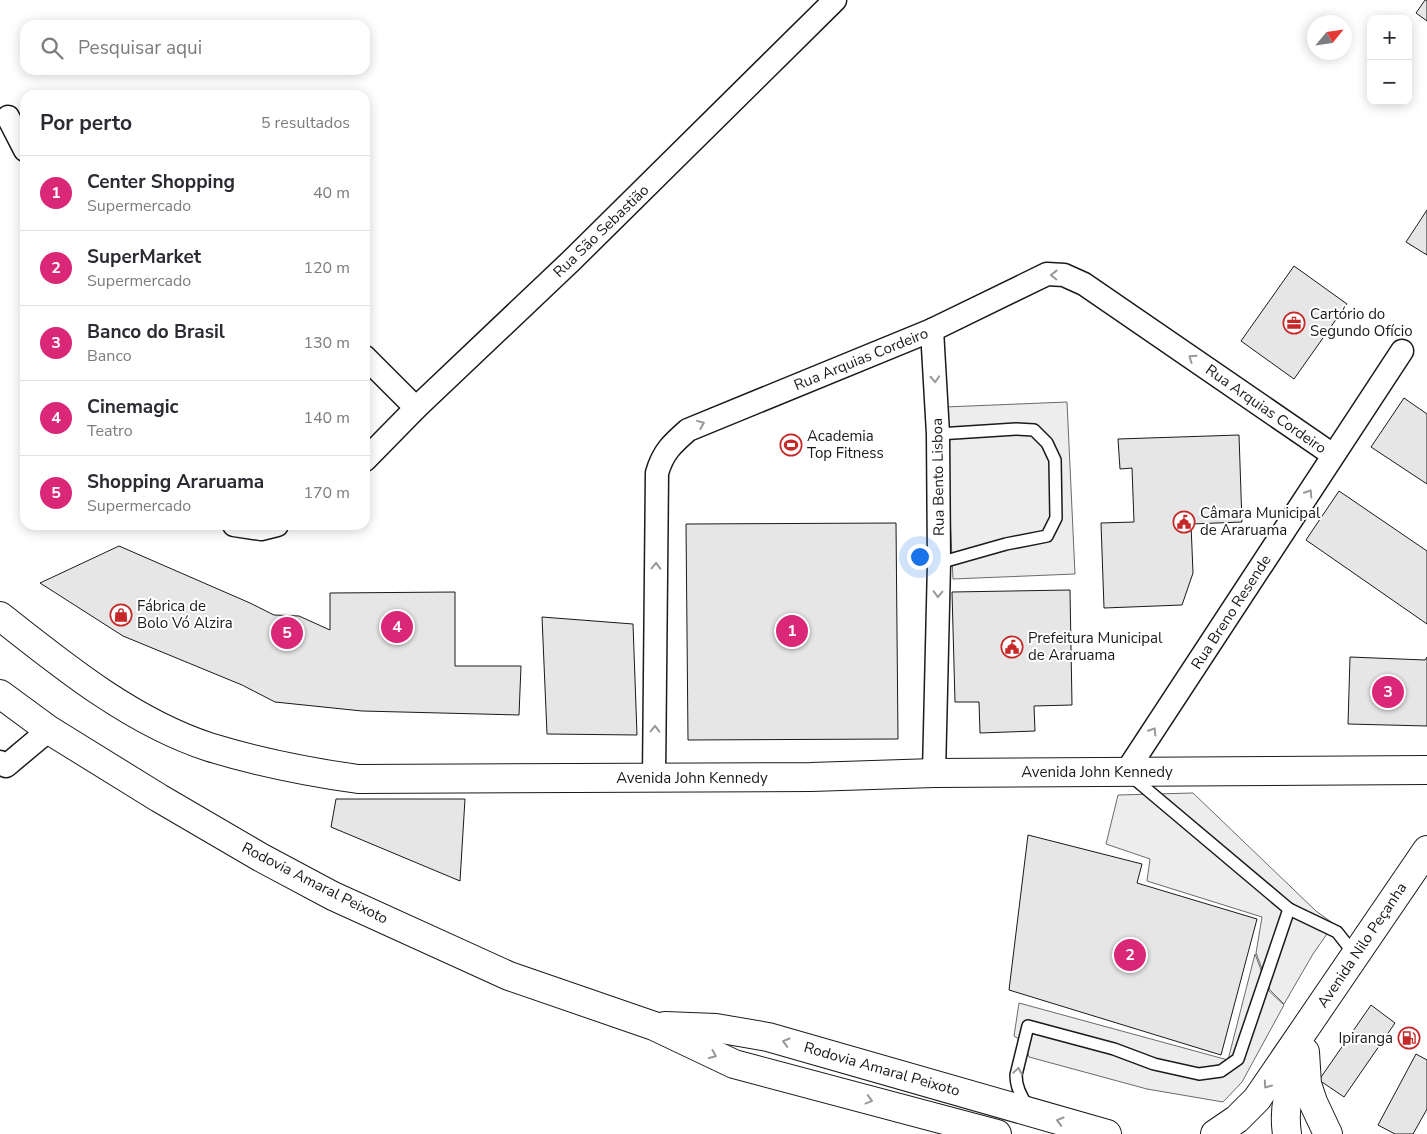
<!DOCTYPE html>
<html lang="pt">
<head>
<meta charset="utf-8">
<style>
  body { margin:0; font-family:"Nunito Sans",sans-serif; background:#f7f7f7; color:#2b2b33 }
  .controls { position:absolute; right:15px; top:15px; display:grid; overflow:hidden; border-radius:10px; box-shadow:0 2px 12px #0003 }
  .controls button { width:45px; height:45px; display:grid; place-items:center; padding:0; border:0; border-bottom:1px solid #e1e1e2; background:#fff; color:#2b2b33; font:25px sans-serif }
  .compass { position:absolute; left:1307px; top:15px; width:45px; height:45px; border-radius:50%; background:#fff; box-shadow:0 2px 12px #0003; rotate:61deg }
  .you { position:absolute; left:919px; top:556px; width:18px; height:18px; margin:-12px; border:4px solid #fff; border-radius:50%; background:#1a73e8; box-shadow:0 0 0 8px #1a73e833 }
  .badge { display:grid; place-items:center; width:32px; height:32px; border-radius:50%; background:#db2777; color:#fff; font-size:16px; font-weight:700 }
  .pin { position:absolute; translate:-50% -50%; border:2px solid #fff; box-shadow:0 1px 5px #0006 }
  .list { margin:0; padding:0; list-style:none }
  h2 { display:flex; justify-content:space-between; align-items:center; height:65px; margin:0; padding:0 20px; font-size:21px }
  h2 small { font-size:16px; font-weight:400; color:#7c7c81 }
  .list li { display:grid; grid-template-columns:32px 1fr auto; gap:15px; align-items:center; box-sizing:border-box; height:75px; padding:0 20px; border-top:1px solid #e1e1e2 }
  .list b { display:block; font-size:19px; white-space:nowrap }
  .list p { margin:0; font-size:16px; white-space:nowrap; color:#7c7c81 }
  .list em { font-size:16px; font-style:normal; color:#7c7c81 }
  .icon { flex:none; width:28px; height:28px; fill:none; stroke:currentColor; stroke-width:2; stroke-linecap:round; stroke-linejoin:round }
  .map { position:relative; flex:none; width:1427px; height:1134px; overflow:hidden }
  .search { position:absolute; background:#fff; box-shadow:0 2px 12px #0003; left:20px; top:20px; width:350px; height:55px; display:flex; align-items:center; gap:12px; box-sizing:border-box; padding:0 18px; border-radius:15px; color:#7c7c81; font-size:19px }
  .panel { position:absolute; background:#fff; box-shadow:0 2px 12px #0003; left:20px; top:90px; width:350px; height:440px; border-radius:15px }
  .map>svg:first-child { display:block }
  .parking { fill:#ededed; stroke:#6a6a6a }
  .building { fill:#e6e6e6; stroke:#1a1a1a }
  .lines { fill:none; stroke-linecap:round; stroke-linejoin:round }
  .service-casing { stroke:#1a1a1a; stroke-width:14 }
  .minor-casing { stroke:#1a1a1a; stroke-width:25 }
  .secondary-casing { stroke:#1a1a1a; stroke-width:30 }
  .trunk-casing { stroke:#1a1a1a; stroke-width:30 }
  .service { stroke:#fff; stroke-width:11 }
  .minor { stroke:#fff; stroke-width:22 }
  .secondary { stroke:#fff; stroke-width:28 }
  .trunk { stroke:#fff; stroke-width:28 }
  .oneway { stroke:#989898 }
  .labels { text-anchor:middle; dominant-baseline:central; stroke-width:4; stroke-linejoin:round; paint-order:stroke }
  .street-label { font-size:15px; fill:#1a1a1a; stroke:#fff }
  .poi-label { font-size:15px; fill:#1a1a1a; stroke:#fff; text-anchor:start }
</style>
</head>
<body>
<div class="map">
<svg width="1427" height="1134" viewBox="0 0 1427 1134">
  <rect width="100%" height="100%" fill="#fff"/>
  <g class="parking">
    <path d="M1067,402L1075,574L953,579L945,407Z"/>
    <path d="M1193,793L1316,911L1334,924L1313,954L1284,1004L1270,990L1256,953L1262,917L1147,881L1150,859L1106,844L1118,795Z"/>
    <path d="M1255,954L1269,991L1284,1005L1242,1082L1223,1102L1147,1089L1029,1057L1024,1042L1014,1036L1019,1003L1228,1060Z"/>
  </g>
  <g class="building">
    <path d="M1425,0H1427V21L1416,13Z"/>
    <path d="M1427,210V255L1406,242Z"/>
    <path d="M1294,266L1347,304L1294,379L1241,341Z"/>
    <path d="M1404,398L1427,414V484L1371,447Z"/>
    <path d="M1239,435L1242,522L1191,524L1193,573L1182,605L1104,608L1101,523L1134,522L1132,468L1120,469L1118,439Z"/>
    <path d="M1339,491L1427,551V624L1306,540Z"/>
    <path d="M896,523L898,739L688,740L686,524Z"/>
    <path d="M119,546L250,603L274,615L299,616L330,630V593L455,592V666H521L519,715L362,711L275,702L242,685L123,636L40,583Z"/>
    <path d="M1070,590L1072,705L1034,706L1035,731L980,733L979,702H955L952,592Z"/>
    <path d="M542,617L633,624L637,735L547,734Z"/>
    <path d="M1350,657L1425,660L1427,657V726L1348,724Z"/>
    <path d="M336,799H465L460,881L331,827Z"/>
    <path d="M1028,835L1142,864L1137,883L1257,919L1221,1055L1009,990Z"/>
    <path d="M1371,1005L1395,1023L1344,1097L1319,1080Z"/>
    <path d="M1416,1054L1427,1060V1109L1413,1134H1395L1378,1125Z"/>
  </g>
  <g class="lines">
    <g class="service-casing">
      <g id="service">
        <path d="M938,434L1016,429L1034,430L1047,443L1055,460L1056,518L1047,536L1006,544L939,563"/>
        <path d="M1131,776L1289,909L1337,932L1348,946L1350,957"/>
        <path d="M1028,1106C1021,1097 1016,1086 1016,1075L1028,1026L1114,1049L1154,1064L1199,1074L1221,1071L1238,1059L1289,909"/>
      </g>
    </g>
    <g class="minor-casing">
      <g id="minor">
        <path d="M8,117L25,150"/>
        <path d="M932,330L938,434L939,563L934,773"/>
        <path d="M365,357L416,408"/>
        <path d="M365,460L416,408L571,261L835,0"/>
        <path d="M234,525L261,529L277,525"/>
        <path d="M0,762L6,766L49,730"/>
        <path d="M1126,772L1402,351"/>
        <path d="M654,778L657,473C663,452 672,444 688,430L932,330L1047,274L1064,275L1084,284L1333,455"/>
      </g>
    </g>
    <g class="secondary-casing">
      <g id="secondary">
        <path d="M0,616C63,666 132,722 209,747C258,762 308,772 358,779L811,777L934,773L1427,770"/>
        <path d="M1305,1052L1307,1084L1313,1102L1328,1134"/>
        <path d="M1215,1134L1237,1119L1257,1099L1427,850"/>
        <path d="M1287,1134C1282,1102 1293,1079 1303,1050"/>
      </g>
    </g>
    <g class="trunk-casing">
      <g id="trunk">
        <path d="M0,694L49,730L159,798L260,857L333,896L509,976L654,1026L734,1064L997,1134"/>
        <path d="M665,1026L716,1028L768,1037L1107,1134"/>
      </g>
    </g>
    <use href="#service" class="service"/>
    <use href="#minor" class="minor"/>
    <use href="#secondary" class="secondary"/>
    <use href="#trunk" class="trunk"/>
  </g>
  <defs><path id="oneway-chevron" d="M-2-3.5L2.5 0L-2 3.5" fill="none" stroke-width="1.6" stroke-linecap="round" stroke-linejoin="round" transform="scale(1.25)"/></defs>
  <g class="oneway">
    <use href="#oneway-chevron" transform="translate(1054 275) rotate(-179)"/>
    <use href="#oneway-chevron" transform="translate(1192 358) rotate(-145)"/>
    <use href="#oneway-chevron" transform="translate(935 379) rotate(87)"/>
    <use href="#oneway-chevron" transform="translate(701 424) rotate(-22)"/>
    <use href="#oneway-chevron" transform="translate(1309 493) rotate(-57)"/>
    <use href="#oneway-chevron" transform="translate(656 566) rotate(-89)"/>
    <use href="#oneway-chevron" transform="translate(938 594) rotate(91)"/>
    <use href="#oneway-chevron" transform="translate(655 729) rotate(-89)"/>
    <use href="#oneway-chevron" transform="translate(1153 731) rotate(-57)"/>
    <use href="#oneway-chevron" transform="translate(786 1042) rotate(-164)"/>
    <use href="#oneway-chevron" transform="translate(713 1055) rotate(24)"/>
    <use href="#oneway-chevron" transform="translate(1018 1071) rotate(-80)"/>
    <use href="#oneway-chevron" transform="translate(1267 1085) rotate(125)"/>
    <use href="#oneway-chevron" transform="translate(869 1100) rotate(15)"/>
    <use href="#oneway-chevron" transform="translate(1060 1121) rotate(-164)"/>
  </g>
  <defs>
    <g id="office-ring" transform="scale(1.125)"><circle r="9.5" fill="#fff" stroke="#c62828" stroke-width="1.5"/><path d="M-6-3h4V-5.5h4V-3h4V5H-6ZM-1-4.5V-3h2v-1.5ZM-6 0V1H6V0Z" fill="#c62828"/></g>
    <g id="stadium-ring" transform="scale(1.125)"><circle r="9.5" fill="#fff" stroke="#c62828" stroke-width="1.5"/><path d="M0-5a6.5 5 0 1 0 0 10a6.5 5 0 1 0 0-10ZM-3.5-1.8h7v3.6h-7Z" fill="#c62828"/></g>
    <g id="civic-ring" transform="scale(1.125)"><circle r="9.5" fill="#fff" stroke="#c62828" stroke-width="1.5"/><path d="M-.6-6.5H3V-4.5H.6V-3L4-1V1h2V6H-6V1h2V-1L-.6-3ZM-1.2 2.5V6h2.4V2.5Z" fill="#c62828"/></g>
    <g id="shop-ring" transform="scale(1.125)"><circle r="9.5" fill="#fff" stroke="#c62828" stroke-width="1.5"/><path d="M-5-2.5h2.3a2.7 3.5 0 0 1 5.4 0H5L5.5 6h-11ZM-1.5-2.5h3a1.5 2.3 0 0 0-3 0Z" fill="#c62828"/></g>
    <g id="fuel-ring" transform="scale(1.125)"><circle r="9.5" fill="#fff" stroke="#c62828" stroke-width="1.5"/><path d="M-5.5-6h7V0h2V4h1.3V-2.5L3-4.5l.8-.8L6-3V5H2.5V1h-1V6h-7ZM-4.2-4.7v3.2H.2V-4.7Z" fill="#c62828"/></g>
  </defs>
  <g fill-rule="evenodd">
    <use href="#office-ring" x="1294" y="323"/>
    <use href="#stadium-ring" x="791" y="445"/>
    <use href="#civic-ring" x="1184" y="522"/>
    <use href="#shop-ring" x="121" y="615"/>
    <use href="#civic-ring" x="1012" y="647"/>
    <use href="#fuel-ring" x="1409" y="1038"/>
  </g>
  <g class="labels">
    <g class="street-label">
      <text transform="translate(601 231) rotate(-44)">Rua São Sebastião</text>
      <text transform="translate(861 359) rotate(-22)">Rua Arquias Cordeiro</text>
      <text transform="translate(1266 409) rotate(35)">Rua Arquias Cordeiro</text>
      <text transform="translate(938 477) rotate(-91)">Rua Bento Lisboa</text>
      <text transform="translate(1231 612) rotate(-57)">Rua Breno Resende</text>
      <text x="1097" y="772">Avenida John Kennedy</text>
      <text x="692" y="778">Avenida John Kennedy</text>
      <text transform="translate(315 883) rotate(27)">Rodovia Amaral Peixoto</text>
      <text transform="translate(1362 945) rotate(-56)">Avenida Nilo Peçanha</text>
      <text transform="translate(882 1069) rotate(16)">Rodovia Amaral Peixoto</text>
    </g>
    <g class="poi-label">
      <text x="1310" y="314">Cartório do<tspan x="1310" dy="17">Segundo Ofício</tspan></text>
      <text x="807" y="436">Academia<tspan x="807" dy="17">Top Fitness</tspan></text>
      <text x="1200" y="513">Câmara Municipal<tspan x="1200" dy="17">de Araruama</tspan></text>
      <text x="137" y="606">Fábrica de<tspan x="137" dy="17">Bolo Vó Alzira</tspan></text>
      <text x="1028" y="638">Prefeitura Municipal<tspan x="1028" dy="17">de Araruama</tspan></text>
      <text x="1393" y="1038" text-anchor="end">Ipiranga</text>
    </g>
  </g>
</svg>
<div class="controls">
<button>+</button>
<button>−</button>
</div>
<svg class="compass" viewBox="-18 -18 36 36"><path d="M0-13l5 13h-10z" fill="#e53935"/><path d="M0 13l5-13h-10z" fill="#7c7c81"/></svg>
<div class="you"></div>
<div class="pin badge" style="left:792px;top:631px">1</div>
<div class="pin badge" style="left:1130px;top:955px">2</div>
<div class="pin badge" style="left:1388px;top:692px">3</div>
<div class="pin badge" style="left:397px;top:627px">4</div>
<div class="pin badge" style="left:287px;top:633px">5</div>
<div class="search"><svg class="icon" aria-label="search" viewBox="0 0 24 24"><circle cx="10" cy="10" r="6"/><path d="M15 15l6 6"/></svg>Pesquisar aqui</div>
<section class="panel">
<h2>Por perto<small>5 resultados</small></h2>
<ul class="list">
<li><span class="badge">1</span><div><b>Center Shopping</b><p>Supermercado</p></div><em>40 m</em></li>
<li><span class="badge">2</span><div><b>SuperMarket</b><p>Supermercado</p></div><em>120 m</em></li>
<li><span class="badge">3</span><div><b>Banco do Brasil</b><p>Banco</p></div><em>130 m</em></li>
<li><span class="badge">4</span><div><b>Cinemagic</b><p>Teatro</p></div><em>140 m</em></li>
<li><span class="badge">5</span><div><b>Shopping Araruama</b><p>Supermercado</p></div><em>170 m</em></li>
</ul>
</section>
</div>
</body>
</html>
